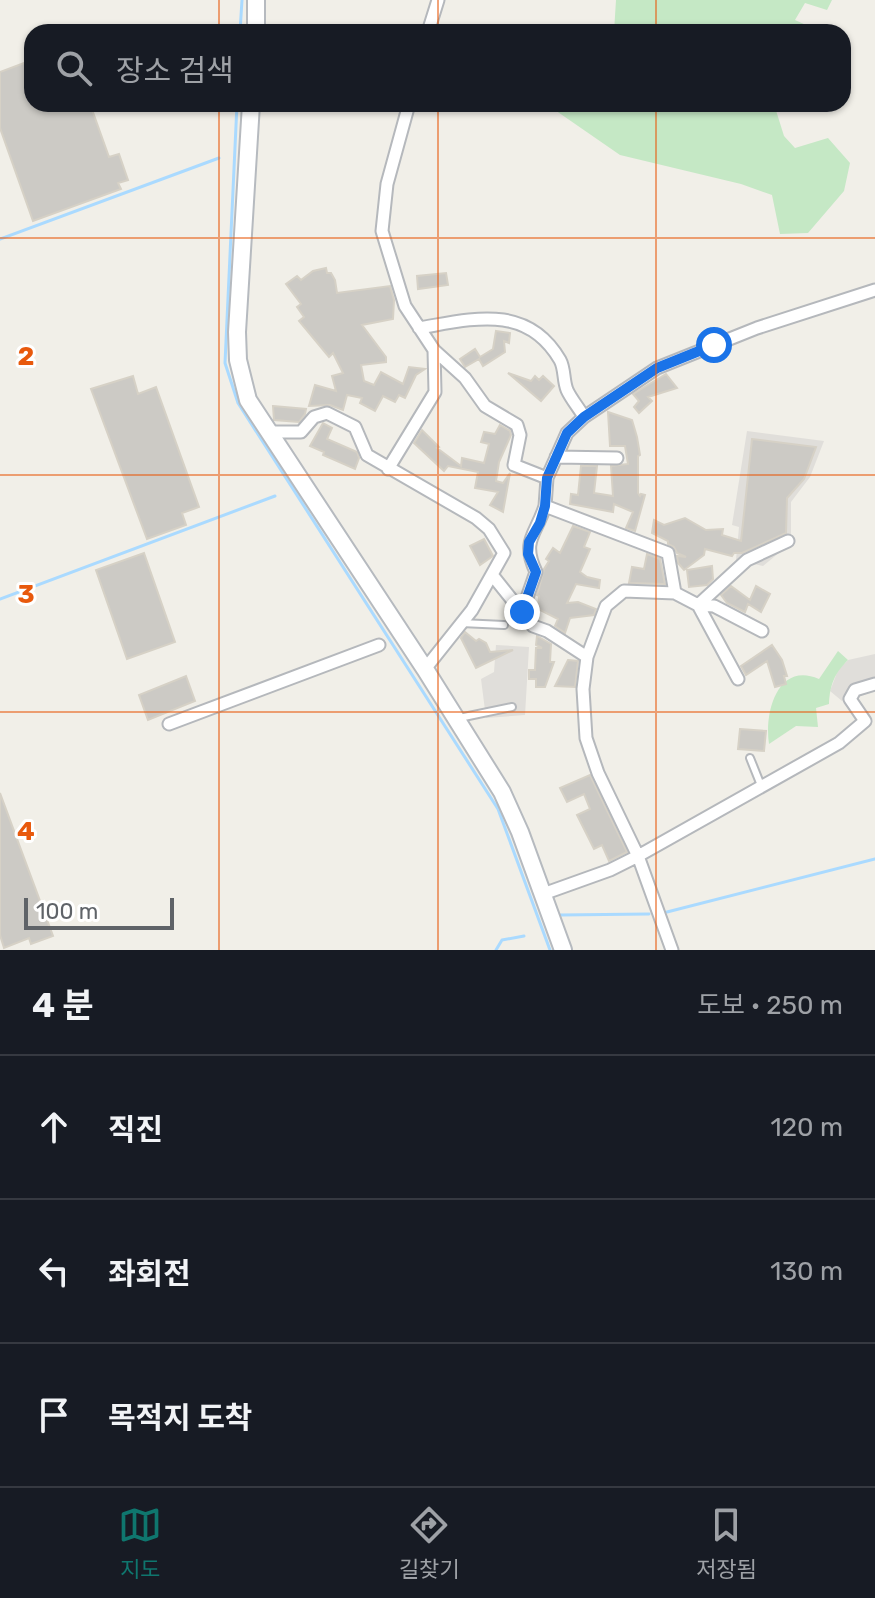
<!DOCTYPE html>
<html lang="ko">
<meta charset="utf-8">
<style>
:root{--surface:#171b24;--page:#242831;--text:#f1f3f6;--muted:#9ea1a6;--line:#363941;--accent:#0f766e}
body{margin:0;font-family:Rubik,"Noto Sans KR",sans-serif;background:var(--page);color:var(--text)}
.scale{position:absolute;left:24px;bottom:20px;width:150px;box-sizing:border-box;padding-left:8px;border:4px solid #5f6368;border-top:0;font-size:22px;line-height:28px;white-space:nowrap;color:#5f6368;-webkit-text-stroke:6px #fff;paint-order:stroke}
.stop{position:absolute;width:24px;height:24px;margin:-18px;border:6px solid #1a73e8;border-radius:50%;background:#fff}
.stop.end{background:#1a73e8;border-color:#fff;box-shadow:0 2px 8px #0008}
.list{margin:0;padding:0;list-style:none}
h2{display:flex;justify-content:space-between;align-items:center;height:104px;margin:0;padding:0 32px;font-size:34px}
h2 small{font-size:26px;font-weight:400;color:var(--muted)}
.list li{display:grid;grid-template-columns:52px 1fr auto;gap:24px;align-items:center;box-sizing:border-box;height:144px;padding:0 32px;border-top:2px solid var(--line)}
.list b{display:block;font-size:30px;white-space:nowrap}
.list em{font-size:26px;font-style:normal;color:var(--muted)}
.icon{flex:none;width:44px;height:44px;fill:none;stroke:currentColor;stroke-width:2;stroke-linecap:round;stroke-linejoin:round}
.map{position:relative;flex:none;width:875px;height:950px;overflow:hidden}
.search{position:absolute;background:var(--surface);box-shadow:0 2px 6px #0004;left:24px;right:24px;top:24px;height:88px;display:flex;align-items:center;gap:20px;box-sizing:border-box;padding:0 28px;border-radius:24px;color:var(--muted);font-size:30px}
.sheet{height:536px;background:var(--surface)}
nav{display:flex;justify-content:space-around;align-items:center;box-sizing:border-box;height:112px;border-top:2px solid var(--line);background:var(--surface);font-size:22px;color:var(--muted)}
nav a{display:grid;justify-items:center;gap:4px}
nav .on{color:var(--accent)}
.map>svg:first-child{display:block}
</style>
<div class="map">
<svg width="875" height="950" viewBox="0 0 875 950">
<rect width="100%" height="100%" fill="#f1efe8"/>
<path fill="#e0deda" d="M 747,431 L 824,441 L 810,477 L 791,502 L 791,543 L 763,566 L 736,560 L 739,527 L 732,525 Z
M 496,645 L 529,647 L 525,715 L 486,718 L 481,679 L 494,672 Z
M 875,654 L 875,681 L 855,686 L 842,701 L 830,691 L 838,670 L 848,660 Z"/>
<path fill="#c5e8c5" d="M 616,0 L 832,0 L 827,10 L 805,3 L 795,20 L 806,25 L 804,32 L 614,32 Z
M 555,104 L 774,104 L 784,136 L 795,148 L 828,138 L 850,163 L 844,191 L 808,233 L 780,234 L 772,195 L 741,184 L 620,155 L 552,108 Z
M 838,651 L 848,660 C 834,674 830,685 829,704 L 816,708 L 818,727 L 796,726 L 769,744 C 764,712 778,661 819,679 Z"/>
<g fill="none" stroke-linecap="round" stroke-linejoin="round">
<path stroke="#aadaff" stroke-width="3" d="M 240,32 L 242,0
M 237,104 L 225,363 L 238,403 L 498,809 L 550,950
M 0,239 L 219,158
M 0,599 L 275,496
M 667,912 L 875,859
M 560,915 L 649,914
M 496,950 L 502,940 L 524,936"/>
</g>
<path fill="#cccac5" stroke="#d6d1c6" stroke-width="2" d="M 32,60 L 32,104 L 90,104 L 109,157 L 119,154 L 128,180 L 118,183 L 121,189 L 33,221 L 0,128 L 0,72 Z
M 326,268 L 327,273 L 331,273 L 335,280 L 337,293 L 390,286 L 394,300 L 393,319 L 362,325 L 386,357 L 386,362 L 361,365 L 364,381 L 374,385 L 381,372 L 403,384 L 409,367 L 425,369 L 416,375 L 405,398 L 399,395 L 395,402 L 383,396 L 375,411 L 360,403 L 362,398 L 347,395 L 343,410 L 330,405 L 309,406 L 315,385 L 336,391 L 332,376 L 343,373 L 333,353 L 329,357 L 299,321 L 304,317 L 297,307 L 301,304 L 286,284 L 297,276 L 301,280 L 313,271 Z
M 446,273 L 448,285 L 418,289 L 417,276 Z
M 496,331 L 510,333 L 509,343 L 504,341 L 505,352 L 483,366 L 479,359 L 465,367 L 460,359 L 475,349 L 480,357 L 493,349 Z
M 508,373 L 531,381 L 535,376 L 539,380 L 543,376 L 554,386 L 541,401 Z
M 666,374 L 677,388 L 648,397 L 652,401 L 639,413 L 634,407 L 639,401 L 633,394 Z
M 133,376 L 138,394 L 156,387 L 199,507 L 182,513 L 186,525 L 147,539 L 91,389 Z
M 273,406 L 306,409 L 305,414 L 299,422 L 274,420 Z
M 608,412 L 632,420 L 637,437 L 640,455 L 638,456 L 638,493 L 640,496 L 641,494 L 645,495 L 635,531 L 626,528 L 633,512 L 614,504 L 613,512 L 570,504 L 571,494 L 578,495 L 581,466 L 597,466 L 594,493 L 613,496 L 611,466 L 628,464 L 625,446 L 610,446 Z
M 323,423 L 332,428 L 327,439 L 357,452 L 359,458 L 355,469 L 323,455 L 324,452 L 310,446 Z
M 500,425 L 510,431 L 511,435 L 499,462 L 496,481 L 503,483 L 510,473 L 503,512 L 490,505 L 498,492 L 475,488 L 478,472 L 448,466 L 444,471 L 414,443 L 422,430 L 439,447 L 437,448 L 461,466 L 462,458 L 484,463 L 489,444 L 481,442 L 484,432 L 495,434 Z
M 752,439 L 816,447 L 804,479 L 787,498 L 786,533 L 742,553 L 734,553 L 732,556 L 705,549 L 704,555 L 684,570 L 678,563 L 677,556 L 686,557 L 677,553 L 674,547 L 668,544 L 668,541 L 652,533 L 654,520 L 664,525 L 685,518 L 706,530 L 723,529 L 722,535 L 741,541 Z
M 573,526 L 590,532 L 584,547 L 590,549 L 580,572 L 587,577 L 600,580 L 599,588 L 576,584 L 567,603 L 578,602 L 596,609 L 594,615 L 570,618 L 565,633 L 555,626 L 558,619 L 538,609 L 539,596 L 537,595 L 544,569 L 549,561 L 546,559 L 553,548 L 560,553 Z
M 484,539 L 493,556 L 480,565 L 470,546 Z
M 144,553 L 175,642 L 127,659 L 96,570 Z
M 647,554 L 660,559 L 665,584 L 629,583 L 632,567 L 644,569 Z
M 712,566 L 713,579 L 707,585 L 689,587 L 687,570 Z
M 731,586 L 750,600 L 756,586 L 770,594 L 761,612 L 748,604 L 745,612 L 727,603 L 721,595 Z
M 465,632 L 476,641 L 479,639 L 486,643 L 490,652 L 513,650 L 476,668 L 461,638 Z
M 537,636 L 551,644 L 550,662 L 554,662 L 545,687 L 536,687 L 536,679 L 529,679 L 529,670 L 535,670 L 536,648 L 542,648 L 536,645 Z
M 772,645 L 782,660 L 787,676 L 784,676 L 786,684 L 775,687 L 767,661 L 746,675 L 741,666 Z
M 568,660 L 578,661 L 575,687 L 555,686 Z
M 186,676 L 195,701 L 148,720 L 139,695 Z
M 740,729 L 766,731 L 764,751 L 738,749 Z
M 590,775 L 627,852 L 609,861 L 602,845 L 594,849 L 577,815 L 590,809 L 584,794 L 567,802 L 560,788 Z
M 0,793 L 53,936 L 31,944 L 29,938 L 4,948 L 0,935 Z"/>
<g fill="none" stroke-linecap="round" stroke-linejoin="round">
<g stroke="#b5b8bc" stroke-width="10">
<path id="lane" d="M 461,623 L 504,625
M 459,718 L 512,707
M 750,758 L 762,788"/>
</g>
<g stroke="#b5b8bc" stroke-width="15">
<path id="street" d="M 428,32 L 438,0
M 419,328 C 472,319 527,303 560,360 C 565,369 563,380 567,390 C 571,399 579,408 584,417
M 434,350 L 465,378 L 485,406 L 517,425 L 520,435 L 514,465 L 547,478 L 545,506 L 668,553 L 675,593
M 270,432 L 301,432 L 314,417 L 327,413 L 355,427 L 367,455 L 476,518 L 489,529 L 504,553 L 472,610 L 425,669
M 556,457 L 617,458
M 388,469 L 435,392 L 434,350 L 405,306 L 382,231 L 387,184 L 409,104
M 547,478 L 567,433 L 584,417 L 657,368 L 757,328 L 875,290
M 493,576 L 533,626 L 547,631 L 587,657 L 583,689 L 586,738 L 598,773 L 638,856 L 672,950
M 522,612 L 536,572 C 521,540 536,535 545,506
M 587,657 L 606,606 L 624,591 L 675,593 L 698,605 L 714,606 L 762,631
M 738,679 L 698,605 L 747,560 L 788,541
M 169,724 L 379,645
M 543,894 L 610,870 L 638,856 L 839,743 L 865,721 L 850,699 L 855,690 L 875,684"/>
</g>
<g stroke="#b6babf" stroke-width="20">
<path id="secondary" d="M 256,32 L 256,0
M 251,104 L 237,332 L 238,360 L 248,400 L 425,669 L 502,792 L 520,832 L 563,950"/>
</g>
<use href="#lane" stroke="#fff" stroke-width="6"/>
<use href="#street" stroke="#fff" stroke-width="11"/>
<use href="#secondary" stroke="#fff" stroke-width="16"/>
</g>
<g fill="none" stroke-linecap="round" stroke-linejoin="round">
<path stroke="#1a73e8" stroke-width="10" d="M 522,612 L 536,572 L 528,554 L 529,542 L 540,523 L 545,506 L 547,478 L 567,433 L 584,417 L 657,368 L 714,345"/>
</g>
<path fill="none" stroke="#e8590c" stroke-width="2" stroke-opacity="0.55" d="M 219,0 L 219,32M 438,0 L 438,32M 656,0 L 656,32M 219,104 L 219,950M 438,104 L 438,950M 656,104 L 656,950M 0,238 L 875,238M 0,475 L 875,475M 0,712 L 875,712"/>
<g font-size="26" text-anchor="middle" font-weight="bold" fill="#e8590c" stroke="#fff" stroke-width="6" stroke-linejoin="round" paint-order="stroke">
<text x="26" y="365">2</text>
<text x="26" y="603">3</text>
<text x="26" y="840">4</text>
</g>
</svg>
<div class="scale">100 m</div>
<div class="stop" style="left:714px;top:345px"></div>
<div class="stop end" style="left:522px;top:612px"></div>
<div class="search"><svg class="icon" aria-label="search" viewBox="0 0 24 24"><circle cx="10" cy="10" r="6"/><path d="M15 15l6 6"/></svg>장소 검색</div>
</div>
<section class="sheet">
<h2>4 분<small>도보 · 250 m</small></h2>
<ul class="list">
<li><svg class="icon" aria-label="ahead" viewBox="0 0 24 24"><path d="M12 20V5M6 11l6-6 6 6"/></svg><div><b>직진</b></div><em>120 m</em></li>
<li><svg class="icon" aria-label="left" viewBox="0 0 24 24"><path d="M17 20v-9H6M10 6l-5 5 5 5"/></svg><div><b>좌회전</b></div><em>130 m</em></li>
<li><svg class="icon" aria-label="arrive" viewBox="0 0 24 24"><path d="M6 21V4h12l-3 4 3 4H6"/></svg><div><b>목적지 도착</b></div></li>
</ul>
</section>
<nav>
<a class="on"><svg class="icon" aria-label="map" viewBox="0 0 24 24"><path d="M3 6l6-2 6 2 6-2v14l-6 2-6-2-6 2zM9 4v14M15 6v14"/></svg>지도</a>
<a><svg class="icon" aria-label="directions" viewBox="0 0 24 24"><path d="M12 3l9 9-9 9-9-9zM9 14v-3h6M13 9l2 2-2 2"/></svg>길찾기</a>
<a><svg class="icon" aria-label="saved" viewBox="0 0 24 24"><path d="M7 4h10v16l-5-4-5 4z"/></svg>저장됨</a>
</nav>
